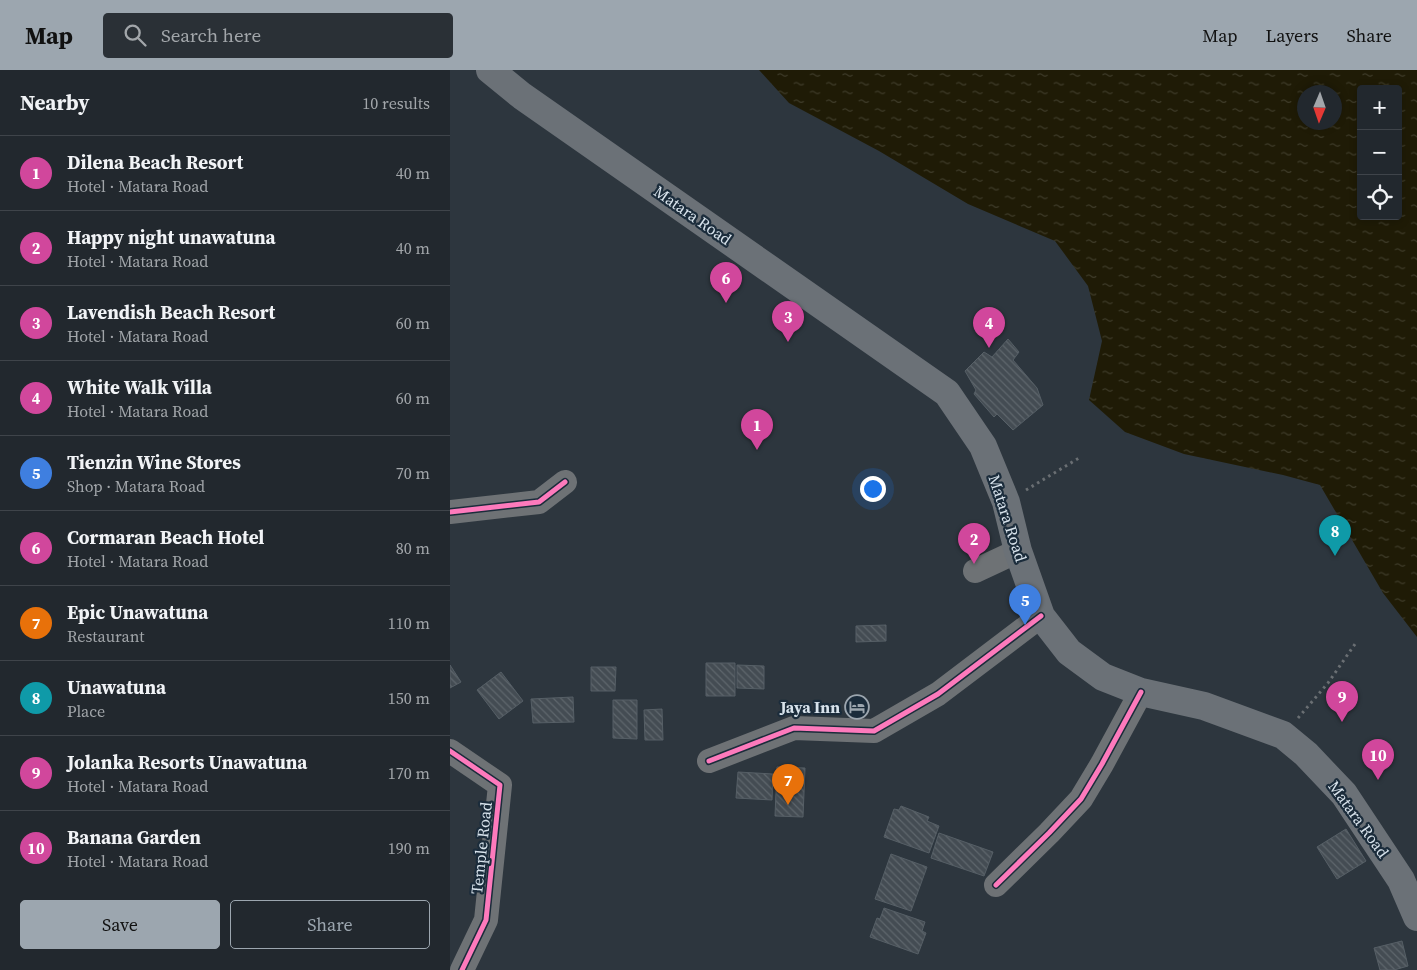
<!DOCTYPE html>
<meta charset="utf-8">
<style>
:root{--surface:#22282e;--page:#2a3036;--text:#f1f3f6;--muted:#a2a6aa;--line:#3f444a;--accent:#9ca6af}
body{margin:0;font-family:"Source Serif 4",serif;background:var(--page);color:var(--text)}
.controls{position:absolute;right:15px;top:15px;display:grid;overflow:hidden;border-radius:5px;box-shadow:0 2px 8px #0003}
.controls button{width:45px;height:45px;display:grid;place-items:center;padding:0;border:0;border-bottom:1px solid var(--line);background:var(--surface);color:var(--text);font:25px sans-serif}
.compass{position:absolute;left:847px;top:15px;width:45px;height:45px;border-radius:50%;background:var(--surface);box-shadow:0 2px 8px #0003;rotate:182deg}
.you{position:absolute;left:422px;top:418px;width:18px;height:18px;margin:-12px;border:4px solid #fff;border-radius:50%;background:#1a73e8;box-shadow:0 0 0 8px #1a73e833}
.badge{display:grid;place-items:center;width:32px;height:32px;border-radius:50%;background:var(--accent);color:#fff;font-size:16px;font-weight:700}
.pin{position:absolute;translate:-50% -41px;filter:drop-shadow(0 1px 2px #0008)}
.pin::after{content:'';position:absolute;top:26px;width:18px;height:15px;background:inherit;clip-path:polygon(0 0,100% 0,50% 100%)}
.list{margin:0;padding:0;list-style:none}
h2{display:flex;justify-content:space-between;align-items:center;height:65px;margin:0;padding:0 20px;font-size:21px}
h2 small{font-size:16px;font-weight:400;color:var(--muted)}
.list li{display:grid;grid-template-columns:32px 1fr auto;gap:15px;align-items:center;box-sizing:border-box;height:75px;padding:0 20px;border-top:1px solid var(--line)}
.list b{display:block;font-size:19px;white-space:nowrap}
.list p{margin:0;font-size:16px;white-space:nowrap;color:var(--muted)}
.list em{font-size:16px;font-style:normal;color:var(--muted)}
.actions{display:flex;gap:10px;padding:15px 20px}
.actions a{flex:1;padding:11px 0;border:1px solid var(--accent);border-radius:5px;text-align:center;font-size:18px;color:var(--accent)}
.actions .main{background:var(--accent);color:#111}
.icon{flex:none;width:28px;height:28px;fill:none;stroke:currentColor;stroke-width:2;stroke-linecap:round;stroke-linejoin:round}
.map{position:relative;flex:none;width:967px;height:900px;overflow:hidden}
header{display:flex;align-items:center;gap:30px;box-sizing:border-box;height:70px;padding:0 25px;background:var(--accent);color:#111}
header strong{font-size:24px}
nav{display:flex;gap:28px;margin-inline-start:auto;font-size:18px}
.search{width:350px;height:45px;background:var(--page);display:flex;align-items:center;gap:12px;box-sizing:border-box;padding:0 18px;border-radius:5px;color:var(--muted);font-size:19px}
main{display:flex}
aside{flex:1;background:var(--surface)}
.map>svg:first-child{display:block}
</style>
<header>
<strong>Map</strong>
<div class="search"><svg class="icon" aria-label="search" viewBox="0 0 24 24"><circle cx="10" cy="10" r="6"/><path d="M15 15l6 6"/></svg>Search here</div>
<nav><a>Map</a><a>Layers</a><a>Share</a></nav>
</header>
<main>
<aside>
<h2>Nearby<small>10 results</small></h2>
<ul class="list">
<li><span class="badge" style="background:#d1479c">1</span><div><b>Dilena Beach Resort</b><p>Hotel · Matara Road</p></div><em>40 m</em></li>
<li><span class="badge" style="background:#d1479c">2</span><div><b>Happy night unawatuna</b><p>Hotel · Matara Road</p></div><em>40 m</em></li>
<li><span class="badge" style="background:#d1479c">3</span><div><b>Lavendish Beach Resort</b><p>Hotel · Matara Road</p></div><em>60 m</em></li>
<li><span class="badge" style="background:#d1479c">4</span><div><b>White Walk Villa</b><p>Hotel · Matara Road</p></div><em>60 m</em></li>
<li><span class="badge" style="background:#3f7fe0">5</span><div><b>Tienzin Wine Stores</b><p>Shop · Matara Road</p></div><em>70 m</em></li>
<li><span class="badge" style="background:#d1479c">6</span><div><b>Cormaran Beach Hotel</b><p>Hotel · Matara Road</p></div><em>80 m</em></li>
<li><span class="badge" style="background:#e8710a">7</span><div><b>Epic Unawatuna</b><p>Restaurant</p></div><em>110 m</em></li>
<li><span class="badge" style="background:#0f9aa8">8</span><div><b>Unawatuna</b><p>Place</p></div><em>150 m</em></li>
<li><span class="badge" style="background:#d1479c">9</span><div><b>Jolanka Resorts Unawatuna</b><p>Hotel · Matara Road</p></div><em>170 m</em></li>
<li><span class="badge" style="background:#d1479c">10</span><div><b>Banana Garden</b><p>Hotel · Matara Road</p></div><em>190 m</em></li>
</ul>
<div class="actions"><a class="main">Save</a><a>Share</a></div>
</aside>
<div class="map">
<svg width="967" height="900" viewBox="0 0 967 900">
<defs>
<pattern id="water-ripples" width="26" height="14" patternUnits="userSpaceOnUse" patternTransform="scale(1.25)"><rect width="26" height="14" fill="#1f1b06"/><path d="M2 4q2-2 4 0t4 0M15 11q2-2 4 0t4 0" fill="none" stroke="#3f3c2a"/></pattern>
<pattern id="building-back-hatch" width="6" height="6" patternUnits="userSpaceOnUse" patternTransform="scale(1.25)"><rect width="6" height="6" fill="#444c53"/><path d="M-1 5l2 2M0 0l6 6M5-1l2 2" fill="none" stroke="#5e666c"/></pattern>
</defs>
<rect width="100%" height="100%" fill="#2d363e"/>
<path fill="url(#water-ripples)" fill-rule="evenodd" d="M 309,0 L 967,0 L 967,567 L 933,523 L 870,415 L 833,405 L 734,384 L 675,362 L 639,330 L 652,271 L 638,216 L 605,171 L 518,134 L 429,81 L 339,33 ZM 911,19 L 948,19 L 948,146 L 911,146 ZM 854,22 L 884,22 L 884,52 L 854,52 Z"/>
<path fill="url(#building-back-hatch)" stroke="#565f66" d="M 558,269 L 569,282 L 563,290 L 587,318 L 593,335 L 563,360 L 547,344 L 544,347 L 524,324 L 526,320 L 515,301 L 534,282 L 542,287 Z
M 436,555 L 436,571 L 406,572 L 406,556 Z
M 256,593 L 285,593 L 285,626 L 256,626 Z
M 0,595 L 11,612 L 0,618 Z
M 287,595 L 314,596 L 314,619 L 287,618 Z
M 141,597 L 166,597 L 165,621 L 141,621 Z
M 51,602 L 73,631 L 49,649 L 27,620 Z
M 123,627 L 124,652 L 83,653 L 81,629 Z
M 163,630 L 187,630 L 187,669 L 163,668 Z
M 212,639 L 213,670 L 195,670 L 194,640 Z
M 327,697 L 355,698 L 353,747 L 325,746 Z
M 288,702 L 323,704 L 322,730 L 286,728 Z
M 451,736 L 479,747 L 477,751 L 489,756 L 479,783 L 434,767 L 444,739 L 449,740 Z
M 896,759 L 916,791 L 887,809 L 867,777 Z
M 489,763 L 543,782 L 534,806 L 481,788 Z
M 441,784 L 477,797 L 461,841 L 425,829 Z
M 434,838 L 475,852 L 472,861 L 476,863 L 468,884 L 420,867 L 427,848 L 430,849 Z
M 952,871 L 958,896 L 944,900 L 930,900 L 924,878 Z"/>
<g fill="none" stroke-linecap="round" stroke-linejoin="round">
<path stroke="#6a6f73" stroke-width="3" stroke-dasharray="2.5 4" stroke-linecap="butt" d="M 576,420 L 629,388
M 848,648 L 878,613 L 905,574"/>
<path stroke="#6e7275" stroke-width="24" d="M 0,442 L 89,432 L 115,412
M 525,501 L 568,481
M 0,681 L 50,715 L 36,850 L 12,900
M 259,691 L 344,658 L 424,661 L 488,624 L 591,546
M 546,815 L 599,763 L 631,729 L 652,694 L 691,622"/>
<path stroke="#6b7177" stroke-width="28" d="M 40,0 L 72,26 L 497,323 L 533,376 L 556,432 L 568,481 L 591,546 L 619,582 L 653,607 L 691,622 L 754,636 L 833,665 L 856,684 L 894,724 L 951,810 L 967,847"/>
<g stroke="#1b2c3b" stroke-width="8">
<path id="cycleway" d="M 0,442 L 89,432 L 115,412
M 0,681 L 50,715 L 36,850 L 12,900
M 259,691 L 344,658 L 424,661 L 488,624 L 591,546
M 546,815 L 599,763 L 631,729 L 652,694 L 691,622"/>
</g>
<use href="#cycleway" stroke="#fd7abc" stroke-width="5"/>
</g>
<defs>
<g id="hotel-ring" transform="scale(1.25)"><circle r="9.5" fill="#1b2c3b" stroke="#9ca6af" stroke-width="1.5"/><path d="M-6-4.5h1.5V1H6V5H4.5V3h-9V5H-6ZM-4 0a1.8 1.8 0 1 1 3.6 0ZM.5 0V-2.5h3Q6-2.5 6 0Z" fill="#9ca6af"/></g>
</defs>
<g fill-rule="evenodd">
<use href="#hotel-ring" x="407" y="637"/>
</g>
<g text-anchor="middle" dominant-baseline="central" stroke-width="4.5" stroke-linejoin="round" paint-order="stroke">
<g font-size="16" fill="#d8e3ec" stroke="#1b2c3b">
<text transform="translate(243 145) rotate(35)">Matara Road</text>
<text transform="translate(558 448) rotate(72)">Matara Road</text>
<text transform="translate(909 749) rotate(54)">Matara Road</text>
<text transform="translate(31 778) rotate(-84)">Temple Road</text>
</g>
<g font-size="16" font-weight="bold" fill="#d8e3ec" stroke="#1b2c3b" text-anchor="end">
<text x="390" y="637">Jaya Inn</text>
</g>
</g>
</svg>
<div class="controls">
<button>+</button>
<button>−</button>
<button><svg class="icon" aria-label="locate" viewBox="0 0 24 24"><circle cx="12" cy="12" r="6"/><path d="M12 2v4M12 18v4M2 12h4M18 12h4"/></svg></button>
</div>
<svg class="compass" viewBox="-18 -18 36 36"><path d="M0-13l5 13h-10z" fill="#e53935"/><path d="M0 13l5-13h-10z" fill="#a2a6aa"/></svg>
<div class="you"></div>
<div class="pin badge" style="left:307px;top:380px;background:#d1479c">1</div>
<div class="pin badge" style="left:524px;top:494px;background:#d1479c">2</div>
<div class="pin badge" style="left:338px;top:272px;background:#d1479c">3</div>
<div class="pin badge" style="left:539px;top:278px;background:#d1479c">4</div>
<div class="pin badge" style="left:575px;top:555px;background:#3f7fe0">5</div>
<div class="pin badge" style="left:276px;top:233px;background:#d1479c">6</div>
<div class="pin badge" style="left:338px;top:735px;background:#e8710a">7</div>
<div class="pin badge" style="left:885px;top:486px;background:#0f9aa8">8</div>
<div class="pin badge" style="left:892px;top:652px;background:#d1479c">9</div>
<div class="pin badge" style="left:928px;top:710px;background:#d1479c">10</div>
</div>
</main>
